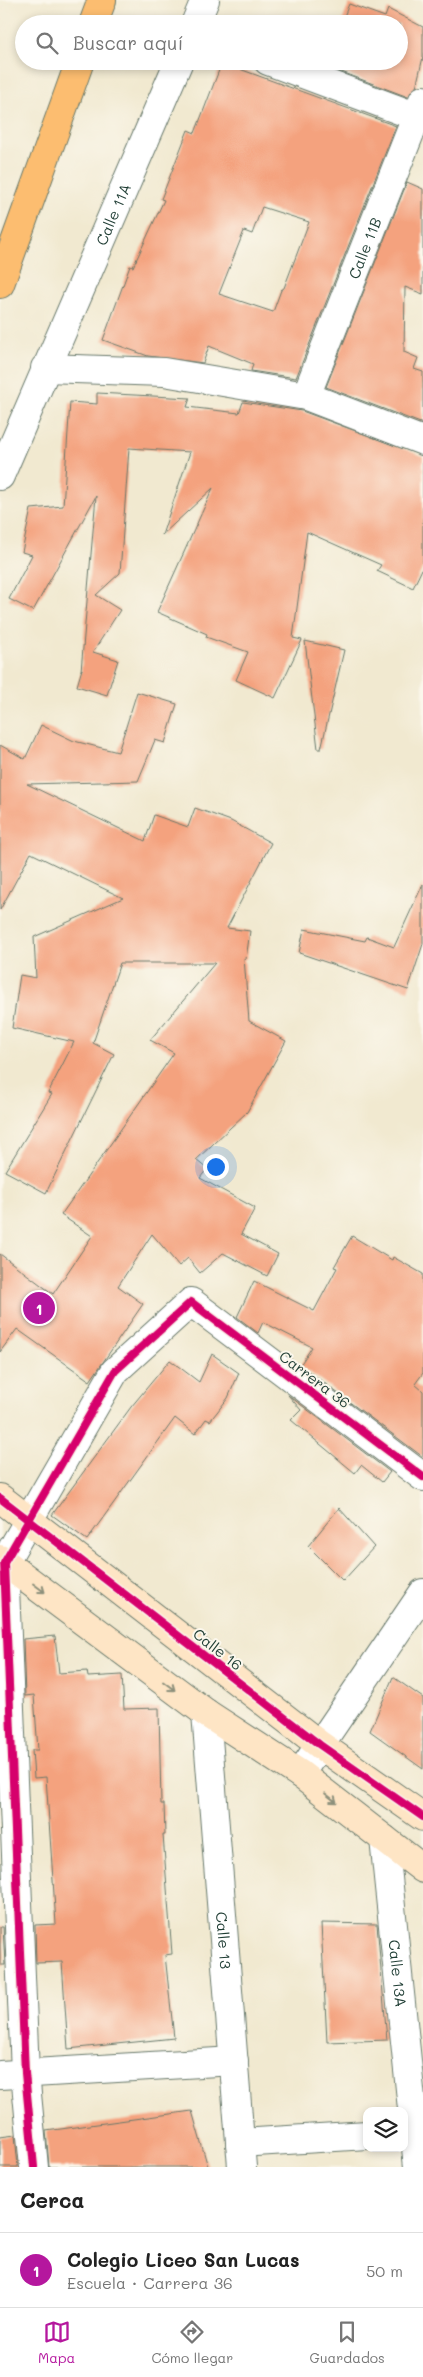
<!DOCTYPE html>
<html lang="es">
<meta charset="utf-8">
<style>
:root{--surface:#fff;--page:#f2f2f2;--text:#222;--muted:#767676;--line:#e0e0e0;--accent:#b5179e}
body{margin:0;font-family:Mali,sans-serif;background:var(--page);color:var(--text)}
.controls{position:absolute;right:15px;bottom:15px;display:grid;overflow:hidden;border-radius:10px;box-shadow:0 2px 8px #0003}
.controls button{width:45px;height:45px;display:grid;place-items:center;padding:0;border:0;border-bottom:1px solid var(--line);background:var(--surface);color:var(--text);font:25px sans-serif}
.you{position:absolute;left:215px;top:1166px;width:18px;height:18px;margin:-12px;border:4px solid #fff;border-radius:50%;background:#1a73e8;box-shadow:0 0 0 8px #1a73e833}
.badge{display:grid;place-items:center;width:32px;height:32px;border-radius:50%;background:var(--accent);color:#fff;font-size:16px;font-weight:700}
.pin{position:absolute;translate:-50% -50%;border:2px solid #fff;box-shadow:0 1px 5px #0006}
.list{margin:0;padding:0;list-style:none}
h2{display:flex;justify-content:space-between;align-items:center;height:65px;margin:0;padding:0 20px;font-size:21px}
h2 small{font-size:16px;font-weight:400;color:var(--muted)}
.list li{display:grid;grid-template-columns:32px 1fr auto;gap:15px;align-items:center;box-sizing:border-box;height:75px;padding:0 20px;border-top:1px solid var(--line)}
.list b{display:block;font-size:19px;white-space:nowrap}
.list p{margin:0;font-size:16px;white-space:nowrap;color:var(--muted)}
.list em{font-size:16px;font-style:normal;color:var(--muted)}
.icon{flex:none;width:28px;height:28px;fill:none;stroke:currentColor;stroke-width:2;stroke-linecap:round;stroke-linejoin:round}
.map{position:relative;flex:none;width:423px;height:2167px;overflow:hidden}
.search{position:absolute;background:var(--surface);box-shadow:0 2px 8px #0003;left:15px;right:15px;top:15px;height:55px;display:flex;align-items:center;gap:12px;box-sizing:border-box;padding:0 18px;border-radius:28px;color:var(--muted);font-size:19px}
.sheet{height:140px;background:var(--surface)}
nav{display:flex;justify-content:space-around;align-items:center;box-sizing:border-box;height:70px;border-top:1px solid var(--line);background:var(--surface);font-size:14px;color:var(--muted)}
nav a{display:grid;justify-items:center;gap:2px}
nav .on{color:var(--accent)}
.map>svg:first-child{display:block}
</style>
<div class="map">
<svg width="423" height="2167" viewBox="0 0 423 2167">
<rect width="100%" height="100%" fill="#fbf7ec"/>
<filter id="ink" filterUnits="userSpaceOnUse"><feTurbulence type="fractalNoise" baseFrequency=".02" numOctaves="2"/><feDisplacementMap in="SourceGraphic" scale="10" xChannelSelector="R" yChannelSelector="G"/><feConvolveMatrix kernelMatrix="1 2 1 2 8 2 1 2 1" color-interpolation-filters="sRGB"/></filter>
<filter id="wash" filterUnits="userSpaceOnUse"><feTurbulence type="fractalNoise" baseFrequency=".0096" numOctaves="4" result="noise"/><feDisplacementMap in="SourceGraphic" scale="20" xChannelSelector="R" yChannelSelector="G"/><feGaussianBlur stdDeviation="1.12" result="paint"/><feColorMatrix in="noise" values="0 0 0 0 0 0 0 0 0 0 0 0 0 0 0 0 0 1.4 0 .05"/><feComposite in="paint" operator="in"/></filter>
<g filter="url(#wash)">
<rect width="100%" height="100%" fill="#f1e9d0"/>
<g id="blocks">
<path fill="#f4a27e" fill-rule="evenodd" d="M 349,4 L 385,17 L 388,9 L 423,27 L 423,57 L 416,87 L 408,97 L 323,65 L 325,61 L 399,61 L 399,24 L 341,24 Z
M 226,64 L 396,126 L 296,378 L 251,371 L 253,364 L 209,346 L 203,363 L 148,356 L 103,340 L 130,266 L 133,267 L 164,200 L 161,199 L 188,130 L 195,133 L 221,65 L 225,66 ZM 262,207 L 309,222 L 284,288 L 281,290 L 273,312 L 219,294 L 244,231 L 252,234 Z
M 407,182 L 423,189 L 423,294 L 405,287 L 404,352 L 418,358 L 414,369 L 423,372 L 423,424 L 326,387 Z
M 97,393 L 190,398 L 187,407 L 239,413 L 243,402 L 302,411 L 423,456 L 423,567 L 413,588 L 377,571 L 381,565 L 307,532 L 293,638 L 302,640 L 275,698 L 236,680 L 248,652 L 206,637 L 207,634 L 157,612 L 213,488 L 162,535 L 190,452 L 129,448 L 120,573 L 96,595 L 120,610 L 93,652 L 118,660 L 107,695 L 77,686 L 82,669 L 81,671 L 96,496 L 33,611 L 9,599 L 32,555 L 22,552 L 31,509 L 63,506 L 70,402 L 97,404 Z
M 305,641 L 344,650 L 321,749 L 318,749 Z
M 137,692 L 177,704 L 165,743 L 155,740 L 138,781 L 27,784 L 145,841 L 154,815 L 188,827 L 195,808 L 231,821 L 271,843 L 227,928 L 250,931 L 246,959 L 244,958 L 249,1021 L 286,1041 L 247,1112 L 196,1160 L 207,1169 L 200,1178 L 255,1208 L 241,1234 L 278,1254 L 267,1276 L 223,1253 L 200,1273 L 188,1258 L 179,1266 L 152,1234 L 118,1286 L 143,1304 L 90,1381 L 17,1329 L 0,1352 L 0,1254 L 53,1294 L 92,1236 L 61,1215 L 174,1053 L 150,1040 L 215,963 L 120,963 L 93,1043 L 114,1054 L 46,1193 L 5,1171 L 52,1094 L 48,1093 L 74,1042 L 12,1028 L 20,975 L 36,978 L 34,937 L 123,898 L 31,853 L 0,910 L 0,745 L 25,759 L 41,725 L 74,741 L 118,752 Z
M 423,884 L 423,944 L 408,990 L 299,953 L 304,929 L 365,941 L 367,937 L 394,947 Z
M 352,1236 L 392,1260 L 393,1257 L 423,1274 L 423,1373 L 415,1384 L 423,1391 L 423,1457 L 300,1365 L 312,1347 L 263,1322 L 258,1333 L 237,1317 L 254,1281 L 314,1311 L 337,1268 L 334,1267 Z
M 212,1354 L 239,1373 L 228,1398 L 210,1421 L 206,1419 L 195,1434 L 175,1418 L 87,1540 L 52,1515 L 131,1407 L 170,1360 L 199,1382 Z
M 288,1395 L 390,1472 L 382,1482 L 361,1465 L 355,1473 L 291,1420 L 301,1410 Z
M 339,1508 L 374,1547 L 343,1581 L 308,1546 Z
M 55,1636 L 59,1673 L 87,1671 L 88,1677 L 122,1675 L 124,1709 L 159,1708 L 161,1804 L 164,1804 L 165,1835 L 163,1835 L 172,1954 L 165,1955 L 174,2038 L 68,2049 L 62,1962 L 36,1963 L 35,1925 L 56,1924 L 46,1777 L 34,1778 L 32,1750 L 38,1750 L 34,1695 L 25,1696 L 23,1639 Z
M 393,1677 L 423,1698 L 423,1769 L 370,1731 Z
M 321,1923 L 377,1924 L 387,2040 L 327,2042 Z
M 0,1927 L 3,1927 L 5,1965 L 0,1965 Z
M 192,2111 L 208,2167 L 49,2167 L 46,2131 Z
M 15,2135 L 18,2167 L 0,2167 L 0,2137 Z"/>
</g>
</g>
<g filter="url(#ink)">
<use href="#blocks" fill-opacity="0" stroke="#68796b" stroke-width="1"/>
<g fill="none" stroke-linecap="round" stroke-linejoin="round">
<g stroke="#68796b" stroke-width="30">
<g id="street">
<path d="M 195,24 L 205,0"/>
<path d="M 268,61 L 423,119"/>
<path d="M 45,368 L 164,372 L 306,396 L 423,441"/>
<path id="s1" d="M 306,396 L 423,100"/>
<path id="s2" d="M 0,476 L 179,61"/>
<path id="s3" d="M 206,1713 L 242,2167"/>
<path d="M 300,1774 L 423,1593"/>
<path id="s4" d="M 384,1839 L 418,2167"/>
<path d="M 0,2075 L 234,2061"/>
<path d="M 240,2143 L 367,2135"/>
<path d="M 34,2167 L 25,2073 L 4,1563 L 115,1371 L 191,1302 L 423,1477"/>
</g>
</g>
<g stroke="#68796b" stroke-width="30">
<path id="secondary" d="M 0,1498 L 320,1745 L 423,1817
M 0,1559 L 206,1713 L 300,1774 L 423,1869"/>
</g>
<g stroke="#68796b" stroke-width="30">
<path id="primary" d="M 93,24 L 102,0
M 0,284 L 80,61"/>
</g>
<use href="#street" stroke="#fff" stroke-width="28"/>
<use href="#secondary" stroke="#fee5c5" stroke-width="28"/>
<use href="#primary" stroke="#fcbd6f" stroke-width="28"/>
<g stroke="#fbf7ec" stroke-width="11">
<path id="cycleway" d="M 0,1498 L 320,1745 L 423,1817
M 34,2167 L 25,2073 L 4,1563 L 115,1371 L 191,1302 L 423,1477"/>
</g>
<use href="#cycleway" stroke="#d6006c" stroke-width="8"/>
</g>
<defs><path id="oneway-shaft" d="M-6 0H5M1.5-3L5.5 0L1.5 3" fill="none" stroke-width="1.6" stroke-linecap="round" stroke-linejoin="round" transform="scale(1.25)"/></defs>
<g stroke="#8e917c">
<use href="#oneway-shaft" transform="translate(39 1588) rotate(37)"/>
<use href="#oneway-shaft" transform="translate(169 1686) rotate(37)"/>
<use href="#oneway-shaft" transform="translate(331 1798) rotate(38)"/>
</g>
</g>
<g text-anchor="middle" dominant-baseline="central" stroke-width="4" stroke-linejoin="round" paint-order="stroke">
<g font-size="15" fill="#1f3d34" stroke="#fbf7ec">
<text stroke="none"><textPath href="#s2" startOffset="285">Calle 11A</textPath></text>
<text stroke="none"><textPath href="#s1" startOffset="159">Calle 11B</textPath></text>
<text transform="translate(315 1379) rotate(37)">Carrera 36</text>
<text transform="translate(218 1649) rotate(38)">Calle 16</text>
<text stroke="none"><textPath href="#s3" startOffset="228">Calle 13</textPath></text>
<text stroke="none"><textPath href="#s4" startOffset="135">Calle 13A</textPath></text>
</g>
</g>
</svg>
<div class="controls">
<button><svg class="icon" aria-label="layers" viewBox="0 0 24 24"><path d="M12 4l9 5-9 5-9-5zM3 14l9 5 9-5"/></svg></button>
</div>
<div class="you"></div>
<div class="pin badge" style="left:39px;top:1308px">1</div>
<div class="search"><svg class="icon" aria-label="search" viewBox="0 0 24 24"><circle cx="10" cy="10" r="6"/><path d="M15 15l6 6"/></svg>Buscar aquí</div>
</div>
<section class="sheet">
<h2>Cerca<small></small></h2>
<ul class="list">
<li><span class="badge">1</span><div><b>Colegio Liceo San Lucas</b><p>Escuela · Carrera 36</p></div><em>50 m</em></li>
</ul>
</section>
<nav>
<a class="on"><svg class="icon" aria-label="map" viewBox="0 0 24 24"><path d="M3 6l6-2 6 2 6-2v14l-6 2-6-2-6 2zM9 4v14M15 6v14"/></svg>Mapa</a>
<a><svg class="icon" aria-label="directions" viewBox="0 0 24 24"><path d="M12 3l9 9-9 9-9-9zM9 14v-3h6M13 9l2 2-2 2"/></svg>Cómo llegar</a>
<a><svg class="icon" aria-label="saved" viewBox="0 0 24 24"><path d="M7 4h10v16l-5-4-5 4z"/></svg>Guardados</a>
</nav>
